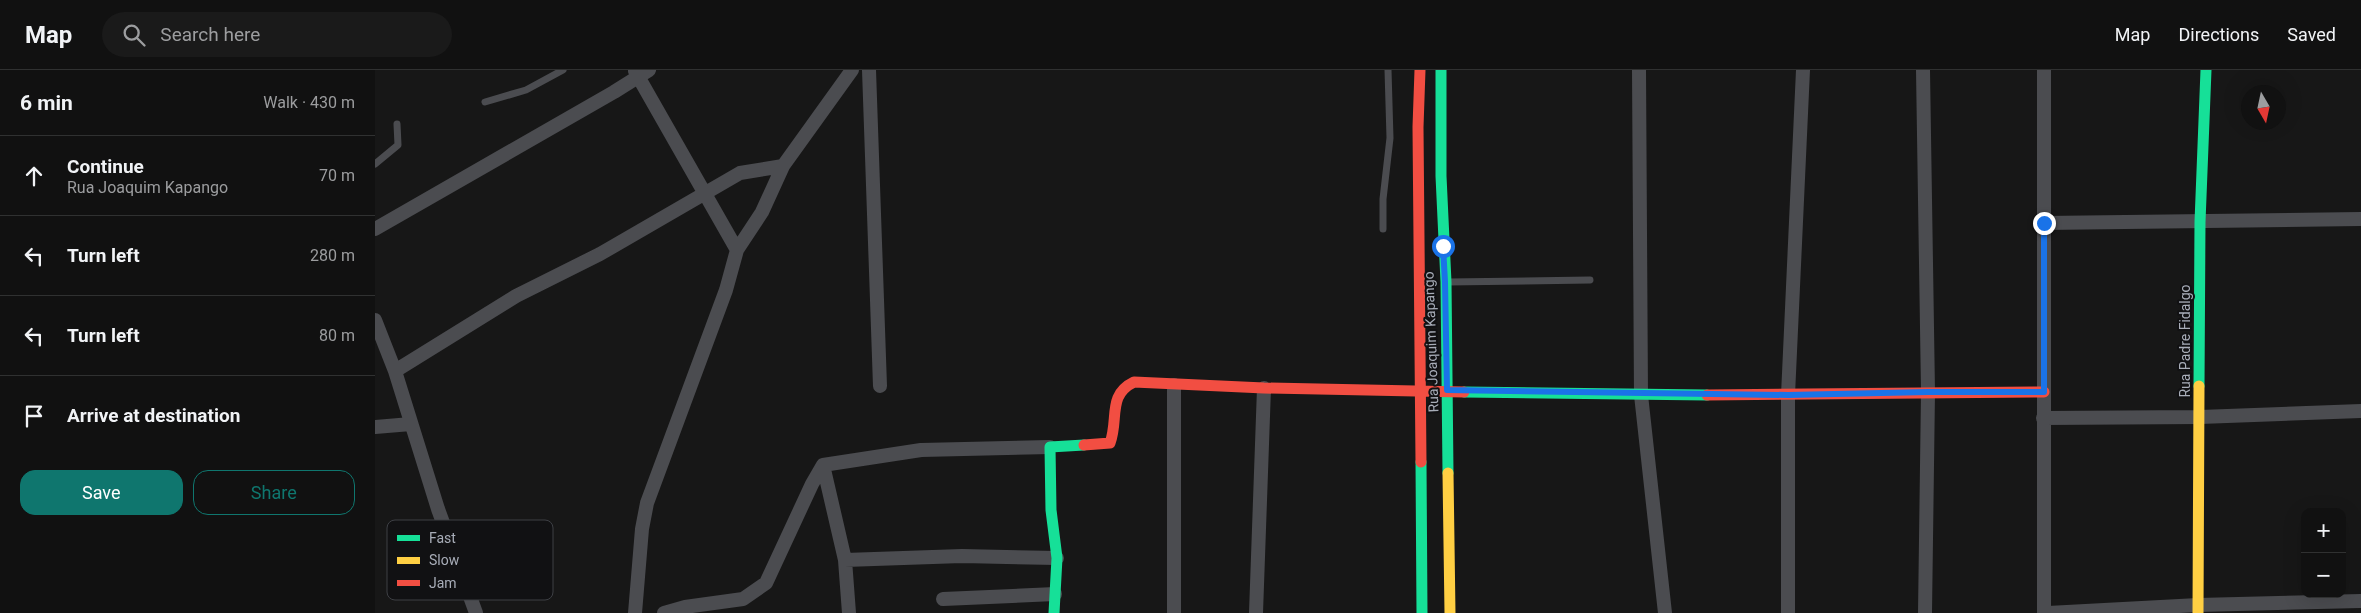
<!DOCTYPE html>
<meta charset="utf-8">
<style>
:root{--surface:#111;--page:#1a1a1a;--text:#f1f3f6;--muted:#9c9d9f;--line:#303131;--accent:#0f766e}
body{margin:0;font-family:Roboto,sans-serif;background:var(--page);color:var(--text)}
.controls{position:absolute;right:15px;bottom:15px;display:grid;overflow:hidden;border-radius:10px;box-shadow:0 5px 20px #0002}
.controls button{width:45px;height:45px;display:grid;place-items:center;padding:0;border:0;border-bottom:1px solid var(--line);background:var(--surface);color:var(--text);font:25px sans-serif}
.compass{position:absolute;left:1866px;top:15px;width:45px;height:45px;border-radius:50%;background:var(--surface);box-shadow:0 5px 20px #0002;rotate:171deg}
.stop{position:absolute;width:15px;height:15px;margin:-11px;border:4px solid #1a73e8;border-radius:50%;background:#fff}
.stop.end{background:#1a73e8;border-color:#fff;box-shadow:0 1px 5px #0008}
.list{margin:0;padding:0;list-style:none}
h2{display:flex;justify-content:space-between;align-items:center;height:65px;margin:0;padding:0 20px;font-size:21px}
h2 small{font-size:16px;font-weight:400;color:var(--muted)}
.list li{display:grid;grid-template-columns:32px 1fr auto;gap:15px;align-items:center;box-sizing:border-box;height:80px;padding:0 20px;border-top:1px solid var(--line)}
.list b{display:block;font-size:19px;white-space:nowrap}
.list p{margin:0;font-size:16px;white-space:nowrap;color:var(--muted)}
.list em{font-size:16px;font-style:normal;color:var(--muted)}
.actions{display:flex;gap:10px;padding:15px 20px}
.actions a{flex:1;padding:11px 0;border:1px solid var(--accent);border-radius:15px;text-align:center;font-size:18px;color:var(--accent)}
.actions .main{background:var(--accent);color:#fff}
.icon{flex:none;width:28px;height:28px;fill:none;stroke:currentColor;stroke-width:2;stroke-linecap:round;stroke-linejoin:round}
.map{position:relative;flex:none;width:1986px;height:543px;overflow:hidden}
header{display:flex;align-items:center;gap:30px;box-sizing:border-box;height:70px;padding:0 25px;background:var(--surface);border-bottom:1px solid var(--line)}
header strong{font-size:24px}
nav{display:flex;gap:28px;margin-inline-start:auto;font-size:18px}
.search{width:350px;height:45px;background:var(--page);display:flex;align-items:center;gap:12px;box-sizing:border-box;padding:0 18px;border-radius:28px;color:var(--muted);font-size:19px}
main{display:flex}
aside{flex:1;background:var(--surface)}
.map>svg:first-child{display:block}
</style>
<header>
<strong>Map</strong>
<div class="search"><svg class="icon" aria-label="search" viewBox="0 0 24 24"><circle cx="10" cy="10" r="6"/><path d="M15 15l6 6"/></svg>Search here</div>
<nav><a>Map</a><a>Directions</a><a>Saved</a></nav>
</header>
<main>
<aside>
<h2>6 min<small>Walk · 430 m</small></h2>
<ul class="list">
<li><svg class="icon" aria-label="ahead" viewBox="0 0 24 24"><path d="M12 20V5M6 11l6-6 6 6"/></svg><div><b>Continue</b><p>Rua Joaquim Kapango</p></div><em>70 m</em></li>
<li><svg class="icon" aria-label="left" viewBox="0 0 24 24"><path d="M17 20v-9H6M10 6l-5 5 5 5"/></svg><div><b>Turn left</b></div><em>280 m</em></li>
<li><svg class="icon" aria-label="left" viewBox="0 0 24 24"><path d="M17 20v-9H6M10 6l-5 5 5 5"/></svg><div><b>Turn left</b></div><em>80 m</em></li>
<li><svg class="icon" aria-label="arrive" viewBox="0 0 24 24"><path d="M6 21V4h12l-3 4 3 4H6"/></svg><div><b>Arrive at destination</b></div></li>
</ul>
<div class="actions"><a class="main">Save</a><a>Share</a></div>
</aside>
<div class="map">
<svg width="1986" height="543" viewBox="0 0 1986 543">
<rect width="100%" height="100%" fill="#171717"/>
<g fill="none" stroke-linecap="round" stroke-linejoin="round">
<path stroke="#4b4c50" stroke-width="7" d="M 110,32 L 151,20 L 188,0
M 0,94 L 23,75 L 22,54
M 1008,159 L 1008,129 L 1015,68 L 1013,0
M 1073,212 L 1215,210"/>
<path stroke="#4b4c50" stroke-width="14" d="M 494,0 L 505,316
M 1264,0 L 1266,325 L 1290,543
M 1548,0 L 1553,322 L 1550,543
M 1669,0 L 1669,543
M 260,1 L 362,180
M 1669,153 L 1986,149
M 0,159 L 239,22 L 274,0
M 0,250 L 20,301 L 63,439 L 101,543
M 20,301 L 141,226 L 225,184 L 365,103 L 408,96
M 1668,348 L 1825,347 L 1986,341
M 0,357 L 36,354
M 448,395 L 470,490 L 474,543
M 470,490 L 587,486 L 682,488
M 568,529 L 680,524
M 260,543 L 267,459 L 272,433 L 351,220 L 362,180 L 387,142 L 408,96 L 477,0
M 289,543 L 310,537 L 368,529 L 391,513 L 437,414 L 448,395 L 546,380 L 675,377
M 799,543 L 799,315
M 881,543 L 889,318
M 1413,543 L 1413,325 L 1428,0
M 1673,543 L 1823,535 L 1986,531"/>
<path stroke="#16e098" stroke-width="11" d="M 1066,0 L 1066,106 L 1071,212 L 1073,403
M 1824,316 L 1825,152 L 1831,0
M 1089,322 L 1332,325
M 1046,392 L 1047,543
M 679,543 L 682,488 L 676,440 L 675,377 L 709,375"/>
<path stroke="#ffcf43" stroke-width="11" d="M 1073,403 L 1075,543
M 1823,543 L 1824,316"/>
<path stroke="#f24e42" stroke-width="11" d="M 1045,0 L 1043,57 L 1046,392
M 1332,325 L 1669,322
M 709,375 L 735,373 C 744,349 732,325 759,312 L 889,318 L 1089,322"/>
</g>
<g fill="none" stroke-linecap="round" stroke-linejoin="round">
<path stroke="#1a73e8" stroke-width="6" d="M 1068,176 L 1070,212 L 1072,320 L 1413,325 L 1553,322 L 1669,322 L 1669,153"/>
</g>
<g text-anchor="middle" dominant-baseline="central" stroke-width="4" stroke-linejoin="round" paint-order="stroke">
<g font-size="14" fill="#a8adb8" stroke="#111113">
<text transform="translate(1810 271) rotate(-90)">Rua Padre Fidalgo</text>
<text transform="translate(1056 272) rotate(-92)">Rua Joaquim Kapango</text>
</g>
</g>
<rect x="12" y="450" width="166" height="80" rx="8" fill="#111113" stroke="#3e4045" stroke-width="1"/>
<rect x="22" y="465" width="23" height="6" fill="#16e098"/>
<rect x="22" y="487" width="23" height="7" fill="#ffcf43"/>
<rect x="22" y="510" width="23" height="6" fill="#f24e42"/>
<g font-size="14" fill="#a8adb8">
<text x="54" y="473">Fast</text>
<text x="54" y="495">Slow</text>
<text x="54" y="518">Jam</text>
</g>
</svg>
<div class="controls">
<button>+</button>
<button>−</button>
</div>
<svg class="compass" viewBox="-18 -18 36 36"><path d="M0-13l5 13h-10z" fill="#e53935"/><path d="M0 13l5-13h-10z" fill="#9c9d9f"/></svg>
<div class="stop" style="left:1068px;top:176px"></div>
<div class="stop end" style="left:1669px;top:153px"></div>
</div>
</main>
